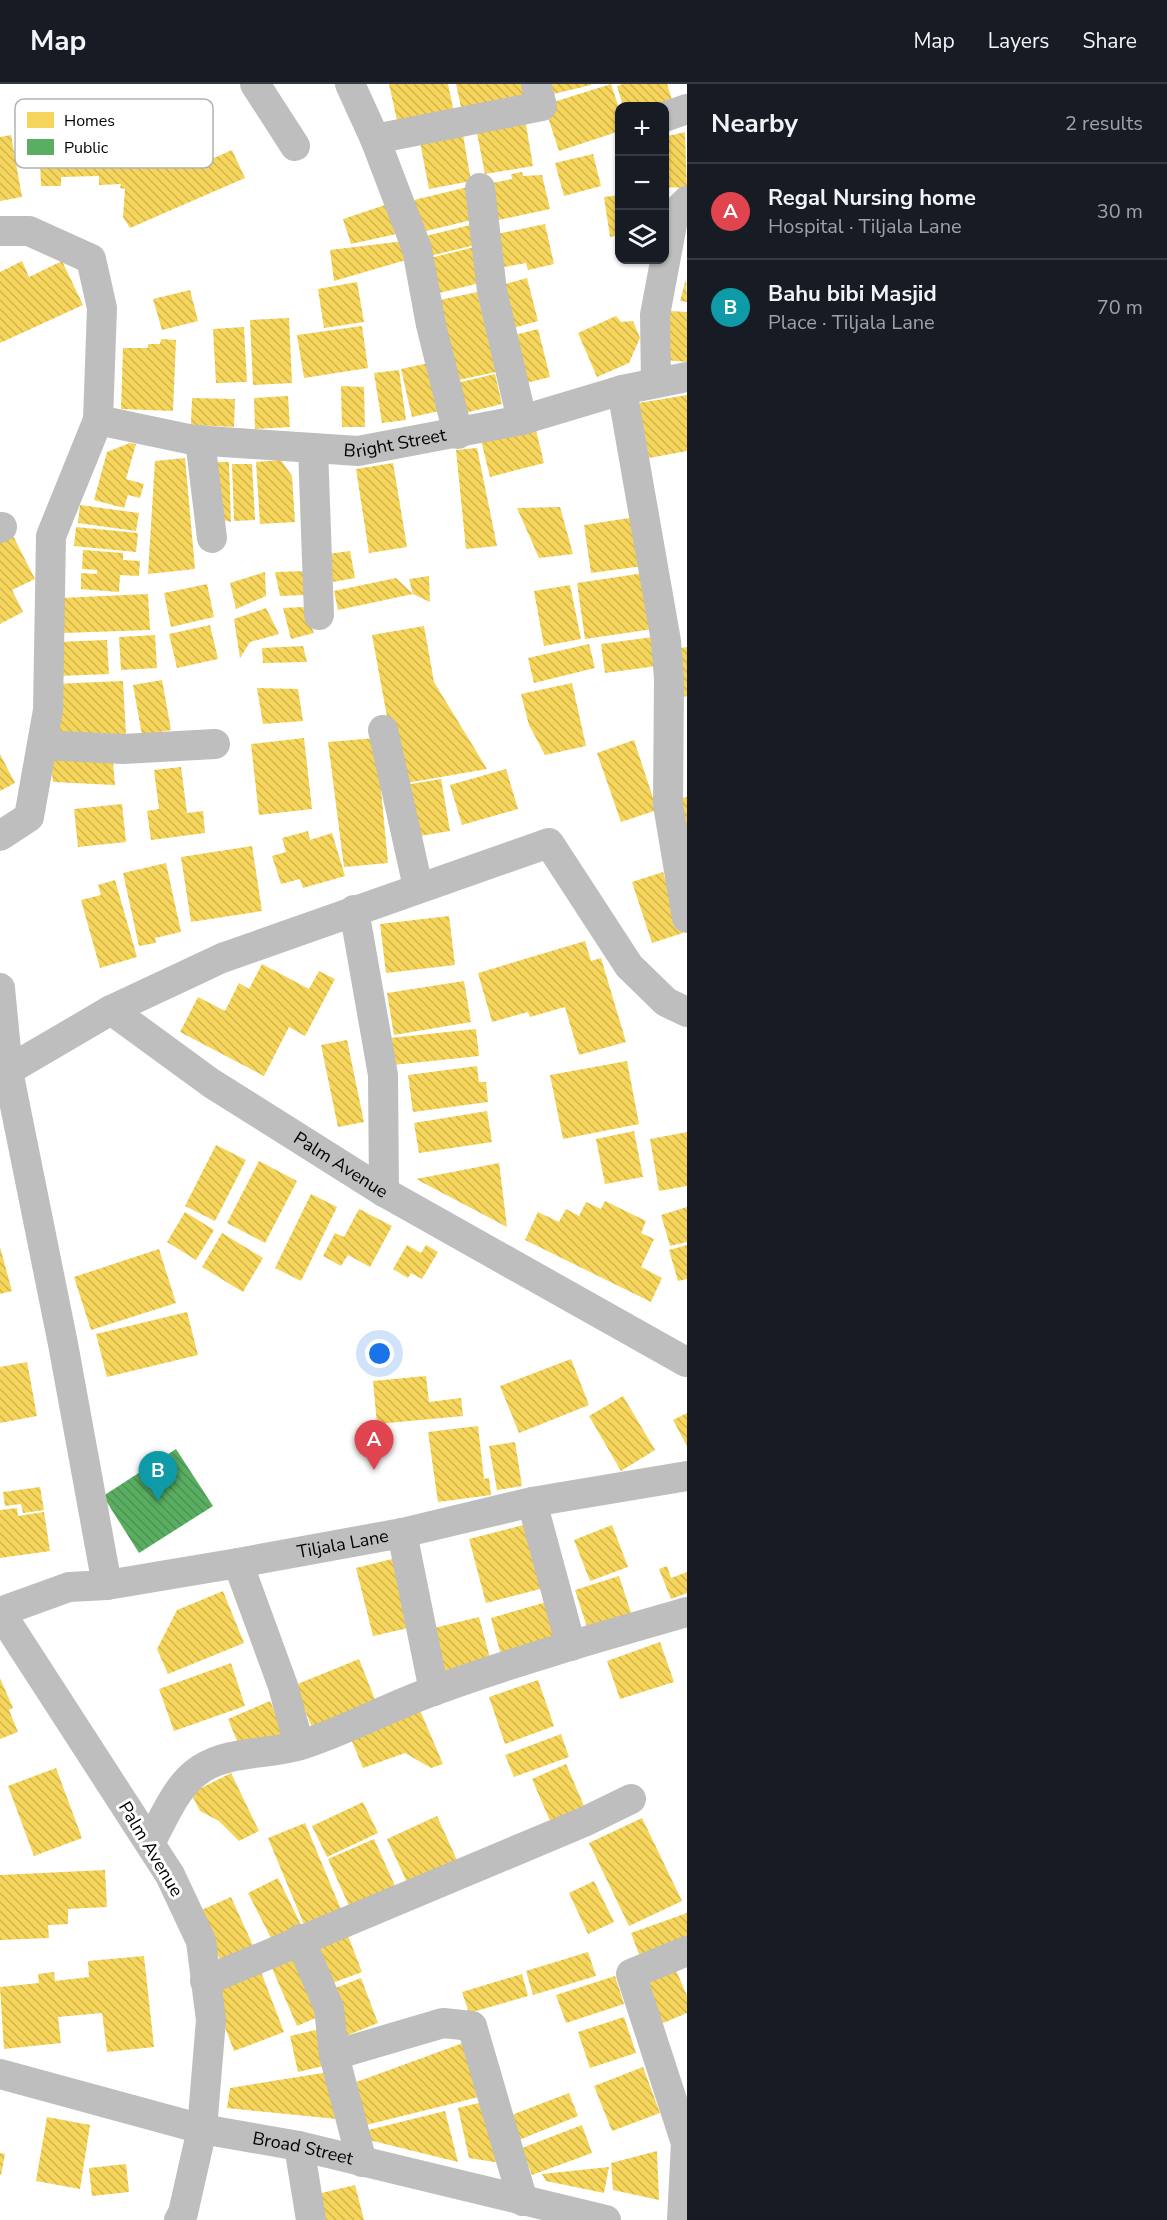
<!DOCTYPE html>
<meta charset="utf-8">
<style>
:root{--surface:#171b24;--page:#242831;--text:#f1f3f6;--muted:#9ea1a6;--line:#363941;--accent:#db2777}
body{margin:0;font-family:"Nunito Sans",sans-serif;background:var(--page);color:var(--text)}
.controls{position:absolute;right:18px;top:18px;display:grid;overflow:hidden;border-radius:12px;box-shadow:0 2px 4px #0004}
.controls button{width:54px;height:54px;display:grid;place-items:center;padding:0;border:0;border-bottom:2px solid var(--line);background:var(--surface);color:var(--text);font:30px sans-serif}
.you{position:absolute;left:380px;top:1270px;width:21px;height:21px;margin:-15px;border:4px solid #fff;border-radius:50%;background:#1a73e8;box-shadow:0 0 0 9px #1a73e833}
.badge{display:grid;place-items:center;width:39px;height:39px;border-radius:50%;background:var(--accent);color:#fff;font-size:20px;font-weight:700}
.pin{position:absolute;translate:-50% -50px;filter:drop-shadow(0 2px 3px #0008)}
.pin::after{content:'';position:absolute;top:32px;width:21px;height:18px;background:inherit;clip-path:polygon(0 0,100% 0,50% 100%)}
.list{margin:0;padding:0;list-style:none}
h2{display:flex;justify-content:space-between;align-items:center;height:78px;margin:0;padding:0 24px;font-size:26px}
h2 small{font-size:20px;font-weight:400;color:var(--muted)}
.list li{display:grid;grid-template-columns:39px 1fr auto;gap:18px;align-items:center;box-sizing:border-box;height:96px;padding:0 24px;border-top:2px solid var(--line)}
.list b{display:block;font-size:22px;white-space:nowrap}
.list p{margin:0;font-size:20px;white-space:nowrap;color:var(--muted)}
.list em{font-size:20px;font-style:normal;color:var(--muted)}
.icon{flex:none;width:33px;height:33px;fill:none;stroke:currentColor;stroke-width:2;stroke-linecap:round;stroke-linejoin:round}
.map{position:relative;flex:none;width:687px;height:2136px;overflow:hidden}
header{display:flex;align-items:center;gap:36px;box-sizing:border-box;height:84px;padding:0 30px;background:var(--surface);border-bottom:2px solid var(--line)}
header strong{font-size:28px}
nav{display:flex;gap:33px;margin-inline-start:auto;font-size:21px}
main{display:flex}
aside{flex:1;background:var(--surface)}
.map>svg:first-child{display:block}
</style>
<header>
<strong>Map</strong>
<nav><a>Map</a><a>Layers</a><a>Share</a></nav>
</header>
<main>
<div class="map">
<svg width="687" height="2136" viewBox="0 0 687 2136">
<defs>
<pattern id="homes-back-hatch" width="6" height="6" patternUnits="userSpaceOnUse" patternTransform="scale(1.5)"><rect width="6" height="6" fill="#f6d55c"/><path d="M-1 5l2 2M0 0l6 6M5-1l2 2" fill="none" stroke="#d1b54e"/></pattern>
<pattern id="public-back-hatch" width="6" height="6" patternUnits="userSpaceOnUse" patternTransform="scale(1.5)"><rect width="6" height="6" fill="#5aae61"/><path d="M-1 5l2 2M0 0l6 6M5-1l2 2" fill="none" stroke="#4c9452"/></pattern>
</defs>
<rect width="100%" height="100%" fill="#fff"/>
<path fill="url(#homes-back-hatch)" d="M 389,0 L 448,0 L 454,29 L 398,41 Z
M 456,0 L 522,0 L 526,19 L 463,32 Z
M 541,0 L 591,0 L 591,1 L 545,12 Z
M 611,0 L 620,27 L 620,47 L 559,67 L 544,21 Z
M 623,0 L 667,0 L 675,25 L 664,22 L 623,22 L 617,2 Z
M 193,24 L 214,74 L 232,66 L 245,94 L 130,144 L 123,133 L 125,105 L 120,104 L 121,100 L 99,101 L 99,92 L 61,93 L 61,102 L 41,102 L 40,77 L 63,76 L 63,65 L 102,64 L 105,63 L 105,56 L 122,55 Z
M 525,35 L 533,82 L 485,90 L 476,44 Z
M 462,45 L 471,97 L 429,105 L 419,53 Z
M 685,48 L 687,104 L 664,103 L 664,53 Z
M 11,51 L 22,113 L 0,117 L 0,53 Z
M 593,70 L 601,102 L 564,112 L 555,79 Z
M 522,88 L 523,92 L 542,91 L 550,125 L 494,137 L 487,100 L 512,95 L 511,90 Z
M 472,102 L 480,134 L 422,148 L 414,116 Z
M 620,111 L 620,151 L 610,153 L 604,113 Z
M 391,119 L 401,149 L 351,160 L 343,135 Z
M 478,139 L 483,159 L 426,173 L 422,153 Z
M 545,140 L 554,180 L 528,186 L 526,179 L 504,183 L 497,150 Z
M 404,157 L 406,176 L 334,197 L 330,166 Z
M 479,162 L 488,197 L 435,210 L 426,175 Z
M 22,177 L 29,193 L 62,177 L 83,221 L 0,259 L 0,188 Z
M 527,194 L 538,237 L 506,246 L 494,203 Z
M 686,195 L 687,218 L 680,217 Z
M 357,198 L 364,238 L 324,244 L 318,205 Z
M 190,206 L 198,237 L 162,246 L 153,215 Z
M 477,208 L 496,288 L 454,297 L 435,217 Z
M 670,227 L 687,228 L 687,278 L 666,276 Z
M 616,232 L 621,238 L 633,237 L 640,254 L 629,279 L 597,293 L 578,249 Z
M 289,234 L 292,299 L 253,301 L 250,236 Z
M 362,242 L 368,284 L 304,294 L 297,251 Z
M 244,243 L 247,298 L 216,299 L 213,245 Z
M 538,245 L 550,293 L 518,301 L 507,253 Z
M 161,255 L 176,256 L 173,327 L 121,325 L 123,264 L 148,264 L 148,260 L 160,260 Z
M 433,278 L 444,326 L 412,333 L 401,285 Z
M 399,286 L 406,336 L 382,339 L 374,289 Z
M 495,290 L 502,320 L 456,331 L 448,301 Z
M 341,302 L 364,303 L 365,343 L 342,343 Z
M 687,311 L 687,367 L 649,374 L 639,319 Z
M 288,312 L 290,343 L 255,345 L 254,314 Z
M 192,314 L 235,315 L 234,343 L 191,341 Z
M 534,338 L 544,379 L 490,393 L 480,352 Z
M 130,359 L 136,360 L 126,395 L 144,400 L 140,414 L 128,411 L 124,424 L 94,416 L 107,368 Z
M 477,364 L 497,462 L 466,465 L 456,366 Z
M 185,374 L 195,485 L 148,490 L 155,377 Z
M 281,376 L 292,392 L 295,438 L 260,440 L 256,378 Z
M 212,378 L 229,378 L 231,438 L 220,435 Z
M 393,379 L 407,463 L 369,469 L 356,385 Z
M 232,380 L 252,380 L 255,436 L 234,437 Z
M 80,421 L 139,429 L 136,447 L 78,439 Z
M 560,423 L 573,470 L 539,474 L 517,424 Z
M 636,433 L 643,482 L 591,489 L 584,441 Z
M 76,443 L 138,449 L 136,468 L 74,462 Z
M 10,446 L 35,495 L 12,506 L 23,528 L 0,540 L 0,451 Z
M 83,466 L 123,469 L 123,476 L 140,477 L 139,492 L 120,491 L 119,508 L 81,505 L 81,489 L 97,490 L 97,486 L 82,485 Z
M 350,467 L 355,494 L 333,498 L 328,470 Z
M 307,487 L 305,511 L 280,512 L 275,488 Z
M 265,488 L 266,512 L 236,525 L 230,499 Z
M 644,489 L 653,545 L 585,555 L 577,499 Z
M 429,492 L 430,518 L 413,510 L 409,495 Z
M 396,494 L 413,510 L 338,526 L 334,507 Z
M 207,500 L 214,533 L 171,543 L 164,509 Z
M 570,501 L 581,555 L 544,562 L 534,507 Z
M 148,510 L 150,546 L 63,549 L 61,514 Z
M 303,523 L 314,549 L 291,555 L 283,524 Z
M 266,524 L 279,550 L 250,558 L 240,574 L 234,535 Z
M 210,541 L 218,575 L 177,584 L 169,550 Z
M 424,542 L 434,598 L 487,685 L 406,699 L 393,665 L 372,551 Z
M 155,551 L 157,584 L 121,586 L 119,553 Z
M 653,553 L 657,582 L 605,589 L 601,560 Z
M 107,556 L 109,590 L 58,592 L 57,558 Z
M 589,560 L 595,584 L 534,599 L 528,574 Z
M 303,562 L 307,578 L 263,579 L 262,564 Z
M 687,563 L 687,612 L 683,613 L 674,565 Z
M 162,596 L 171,646 L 142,651 L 133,601 Z
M 123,597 L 126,650 L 57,653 L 54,600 Z
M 572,599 L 586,662 L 545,671 L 529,641 L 521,610 Z
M 257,604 L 298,605 L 303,637 L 263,640 Z
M 304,654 L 312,725 L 259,731 L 251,660 Z
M 376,654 L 388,779 L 344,783 L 328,658 Z
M 634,656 L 657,726 L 621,738 L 597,669 Z
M 112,667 L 115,701 L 53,698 L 50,673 Z
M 0,670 L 15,699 L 0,707 Z
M 181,683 L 187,729 L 203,727 L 205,749 L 151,756 L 147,727 L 159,725 L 154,686 Z
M 506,685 L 518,725 L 462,741 L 450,701 Z
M 441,695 L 450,747 L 414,753 L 405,701 Z
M 687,713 L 687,765 L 673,716 Z
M 122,720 L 126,758 L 78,763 L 74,725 Z
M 308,747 L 310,756 L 332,749 L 345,792 L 303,804 L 300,795 L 281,800 L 272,772 L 286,768 L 282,754 Z
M 252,762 L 262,827 L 191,838 L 181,773 Z
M 166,779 L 181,848 L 155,854 L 156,859 L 139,862 L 123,789 Z
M 663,788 L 683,849 L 652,859 L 632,798 Z
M 115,796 L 137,873 L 100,884 L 81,816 L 101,811 L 98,801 Z
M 449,832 L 455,881 L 386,889 L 380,840 Z
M 585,857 L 591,877 L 601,874 L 626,958 L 579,971 L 565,923 L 530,933 L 528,928 L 492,938 L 478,889 Z
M 262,880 L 309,905 L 319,887 L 335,895 L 305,952 L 289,943 L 264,992 L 180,948 L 198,913 L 225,927 L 239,899 L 249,905 Z
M 464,897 L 471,938 L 394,951 L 387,909 Z
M 476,945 L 479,972 L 393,981 L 390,954 Z
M 347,956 L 364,1038 L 338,1043 L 321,961 Z
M 627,977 L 639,1040 L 563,1055 L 550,991 Z
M 477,982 L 479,998 L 486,998 L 488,1018 L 413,1028 L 408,991 Z
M 487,1027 L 492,1058 L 419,1069 L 414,1039 Z
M 634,1047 L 643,1093 L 605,1100 L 596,1055 Z
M 687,1048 L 687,1102 L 659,1107 L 650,1055 Z
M 216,1061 L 246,1076 L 215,1137 L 185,1122 Z
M 259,1077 L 297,1097 L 265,1159 L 227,1139 Z
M 499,1079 L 507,1143 L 416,1095 Z
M 311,1110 L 337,1123 L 301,1197 L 275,1184 Z
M 605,1117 L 646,1137 L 641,1149 L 654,1155 L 641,1183 L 662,1194 L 651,1218 L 525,1156 L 538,1128 L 559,1138 L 566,1125 L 579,1132 L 586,1118 L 601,1125 Z
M 687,1123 L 687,1158 L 670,1162 L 661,1131 Z
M 359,1125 L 392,1142 L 370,1183 L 348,1171 L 341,1182 L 323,1172 L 335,1149 L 344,1153 Z
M 185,1128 L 214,1146 L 196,1176 L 167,1158 Z
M 222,1149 L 263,1174 L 243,1208 L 202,1183 Z
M 407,1161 L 421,1169 L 426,1161 L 438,1168 L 422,1195 L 411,1189 L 408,1194 L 393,1185 Z
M 687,1161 L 687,1195 L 678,1197 L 669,1166 Z
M 0,1163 L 12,1207 L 0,1210 Z
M 159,1165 L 176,1219 L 91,1246 L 74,1193 Z
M 187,1228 L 198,1271 L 107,1293 L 96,1250 Z
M 571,1275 L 589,1321 L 519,1349 L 500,1302 Z
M 27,1278 L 37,1332 L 0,1339 L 0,1283 Z
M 426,1292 L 429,1318 L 461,1314 L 463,1332 L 377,1340 L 373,1297 Z
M 623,1312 L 655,1366 L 621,1387 L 589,1332 Z
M 687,1329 L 687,1362 L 673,1336 Z
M 478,1342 L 484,1395 L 489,1394 L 491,1411 L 438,1418 L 428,1348 Z
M 515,1358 L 522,1402 L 497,1406 L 489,1362 Z
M 40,1403 L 44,1426 L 23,1429 L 21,1420 L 5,1422 L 3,1408 Z
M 17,1424 L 18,1432 L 44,1428 L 50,1467 L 0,1474 L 0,1426 Z
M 531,1439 L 548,1503 L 486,1519 L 469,1455 Z
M 612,1441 L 628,1483 L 590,1497 L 574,1456 Z
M 400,1473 L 417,1542 L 373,1552 L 356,1484 Z
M 667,1482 L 671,1494 L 687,1488 L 687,1509 L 671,1515 L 659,1485 Z
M 619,1492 L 633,1535 L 589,1549 L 575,1506 Z
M 223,1507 L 244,1559 L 168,1590 L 157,1565 L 177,1526 Z
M 550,1517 L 560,1553 L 501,1571 L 491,1534 Z
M 479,1533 L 491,1578 L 445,1589 L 434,1544 Z
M 660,1558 L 674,1598 L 620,1615 L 607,1577 Z
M 359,1575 L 379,1626 L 315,1651 L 295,1601 Z
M 231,1579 L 245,1622 L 174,1647 L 159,1605 Z
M 0,1594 L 13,1624 L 9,1626 L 18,1648 L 0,1655 Z
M 538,1596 L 554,1642 L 505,1660 L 489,1613 Z
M 270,1617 L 285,1651 L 242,1669 L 228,1635 Z
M 419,1624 L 443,1680 L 431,1684 L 405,1669 L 363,1684 L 349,1650 Z
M 561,1650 L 569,1673 L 514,1693 L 505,1671 Z
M 566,1680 L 591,1738 L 557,1753 L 532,1695 Z
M 56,1684 L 82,1754 L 34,1772 L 8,1702 Z
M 231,1689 L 259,1747 L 239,1757 L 219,1737 L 200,1727 L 191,1709 Z
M 363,1718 L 378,1749 L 327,1773 L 312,1742 Z
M 437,1732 L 461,1785 L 411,1807 L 387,1755 Z
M 642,1734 L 682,1817 L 629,1842 L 589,1759 Z
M 305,1739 L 342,1828 L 305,1843 L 268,1754 Z
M 374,1755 L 400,1813 L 354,1833 L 328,1775 Z
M 105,1786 L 107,1823 L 68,1825 L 68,1840 L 48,1841 L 49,1854 L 0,1856 L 0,1791 Z
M 278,1794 L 304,1847 L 275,1862 L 248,1809 Z
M 594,1797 L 614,1838 L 588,1850 L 569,1809 Z
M 231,1813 L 255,1866 L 222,1880 L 199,1827 Z
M 687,1829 L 687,1862 L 642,1878 L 631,1849 Z
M 345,1844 L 362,1888 L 327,1901 L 310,1858 Z
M 296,1863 L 325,1930 L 297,1942 L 268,1875 Z
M 588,1868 L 596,1892 L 533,1911 L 526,1887 Z
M 144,1872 L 154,1963 L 107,1968 L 102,1929 L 58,1933 L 61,1959 L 4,1965 L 0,1903 L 39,1899 L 38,1890 L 54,1888 L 55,1897 L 89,1893 L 88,1877 Z
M 673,1879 L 687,1912 L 687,1929 L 661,1940 L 641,1892 Z
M 258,1880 L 284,1948 L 234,1967 L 208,1898 Z
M 522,1890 L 528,1912 L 469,1929 L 462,1908 Z
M 615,1892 L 624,1920 L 566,1939 L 556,1911 Z
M 361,1894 L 378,1939 L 343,1953 L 325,1908 Z
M 624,1933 L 636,1969 L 590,1984 L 578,1948 Z
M 324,1944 L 332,1980 L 298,1988 L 290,1952 Z
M 463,1959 L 479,2013 L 366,2041 L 351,2000 Z
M 643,1983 L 660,2029 L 612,2047 L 594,2002 Z
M 329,1988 L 337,2035 L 227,2024 L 230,2004 Z
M 569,2009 L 578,2032 L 519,2056 L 509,2032 Z
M 491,2016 L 507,2080 L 469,2074 L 458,2024 Z
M 445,2027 L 458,2078 L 365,2055 L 364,2047 Z
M 47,2033 L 90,2041 L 80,2105 L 36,2097 Z
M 582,2041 L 592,2069 L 532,2091 L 522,2064 Z
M 657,2067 L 659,2116 L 613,2106 L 611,2079 Z
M 0,2069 L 5,2070 L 1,2091 L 0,2091 Z
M 126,2080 L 129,2108 L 92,2112 L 89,2084 Z
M 609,2083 L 604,2109 L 546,2097 L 542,2090 Z
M 355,2101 L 364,2136 L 316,2136 L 309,2112 Z"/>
<path fill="url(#public-back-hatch)" d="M 176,1365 L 213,1422 L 139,1469 L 103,1412 Z"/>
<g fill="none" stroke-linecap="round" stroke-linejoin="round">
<g stroke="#bebebe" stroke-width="30">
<path d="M 255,0 L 295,62"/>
<path d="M 350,0 L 375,55"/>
<path d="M 664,33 L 687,25"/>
<path d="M 480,104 L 492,207 L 522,336"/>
<path d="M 0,147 L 29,147 L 91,175 L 102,224 L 98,336 L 51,452 L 48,626 L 29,733 L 0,752"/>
<path d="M 656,299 L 655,231 L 674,130 L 687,117"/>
<path d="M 622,306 L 666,557 L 669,595 L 668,721 L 687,834"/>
<path id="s1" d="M 98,336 L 193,356 L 358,367 L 522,336 L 622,306 L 687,293"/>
<path d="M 458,350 L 431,241 L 417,165 L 375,55 L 542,22 L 536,0"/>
<path d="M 200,356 L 212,454"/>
<path d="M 313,364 L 319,531"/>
<path d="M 0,444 L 2,443"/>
<path d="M 383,646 L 418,803"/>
<path d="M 42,661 L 123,665 L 215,660"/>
<path d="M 354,826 L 383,991 L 384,1108"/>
<path d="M 0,904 L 8,987 L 63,1260 L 107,1501"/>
<path d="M 111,926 L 222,874 L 549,759 L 629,882 L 666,918 L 687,928"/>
<path id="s2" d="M 0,991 L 111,926 L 211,999 L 384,1108 L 686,1278"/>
<path d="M 532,1418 L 571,1562"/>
<path d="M 402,1449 L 434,1607"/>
<path d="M 238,1479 L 283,1602 L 299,1661"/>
<path d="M 150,1759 C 164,1734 176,1701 201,1685 C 230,1666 269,1671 301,1661 C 348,1646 390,1622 436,1606 C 518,1576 603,1552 687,1528"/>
<path d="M 300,1855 L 329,1924 L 334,1971 L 362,2078"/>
<path d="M 205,1897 L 584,1738 L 631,1715"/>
<path d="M 334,1971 L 443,1939 L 472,1942 L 523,2117"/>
<path id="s3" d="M 0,1990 L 202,2045 L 299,2062 L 606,2136"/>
<path d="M 299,2062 L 311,2136"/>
<path id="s4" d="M 179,2136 L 183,2129 L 202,2045 L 211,1936 L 201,1857 L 170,1791 L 0,1528 L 69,1503 L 107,1501 L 238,1479 L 402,1449 L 532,1418 L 687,1392"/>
<path d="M 682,2136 L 686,2059 L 631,1890 L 687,1867"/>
</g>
</g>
<g text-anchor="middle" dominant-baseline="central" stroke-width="6" stroke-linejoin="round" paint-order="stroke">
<g font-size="18" fill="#000" stroke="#fff">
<text stroke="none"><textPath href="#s1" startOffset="300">Bright Street</textPath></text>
<text stroke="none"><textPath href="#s2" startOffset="406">Palm Avenue</textPath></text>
<text stroke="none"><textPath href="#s4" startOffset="1020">Tiljala Lane</textPath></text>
<text transform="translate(151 1765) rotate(59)">Palm Avenue</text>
<text stroke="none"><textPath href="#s3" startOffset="312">Broad Street</textPath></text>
</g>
</g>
<rect x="15" y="15" width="198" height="69" rx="9" fill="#fff" stroke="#b2b2b2" stroke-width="1.5"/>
<rect x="27" y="28" width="27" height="16" fill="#f6d55c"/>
<rect x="27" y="55" width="27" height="16" fill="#5aae61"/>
<g font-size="16" fill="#000">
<text x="64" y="42">Homes</text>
<text x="64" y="69">Public</text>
</g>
</svg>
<div class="controls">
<button>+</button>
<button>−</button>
<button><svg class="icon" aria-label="layers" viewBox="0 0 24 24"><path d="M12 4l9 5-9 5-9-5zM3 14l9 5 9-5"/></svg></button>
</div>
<div class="you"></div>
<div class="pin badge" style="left:374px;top:1386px;background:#e0444e">A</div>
<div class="pin badge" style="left:158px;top:1417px;background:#0f9aa8">B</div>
</div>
<aside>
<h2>Nearby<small>2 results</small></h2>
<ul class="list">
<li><span class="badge" style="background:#e0444e">A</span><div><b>Regal Nursing home</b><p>Hospital · Tiljala Lane</p></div><em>30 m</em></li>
<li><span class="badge" style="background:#0f9aa8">B</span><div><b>Bahu bibi Masjid</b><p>Place · Tiljala Lane</p></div><em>70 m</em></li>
</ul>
</aside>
</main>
